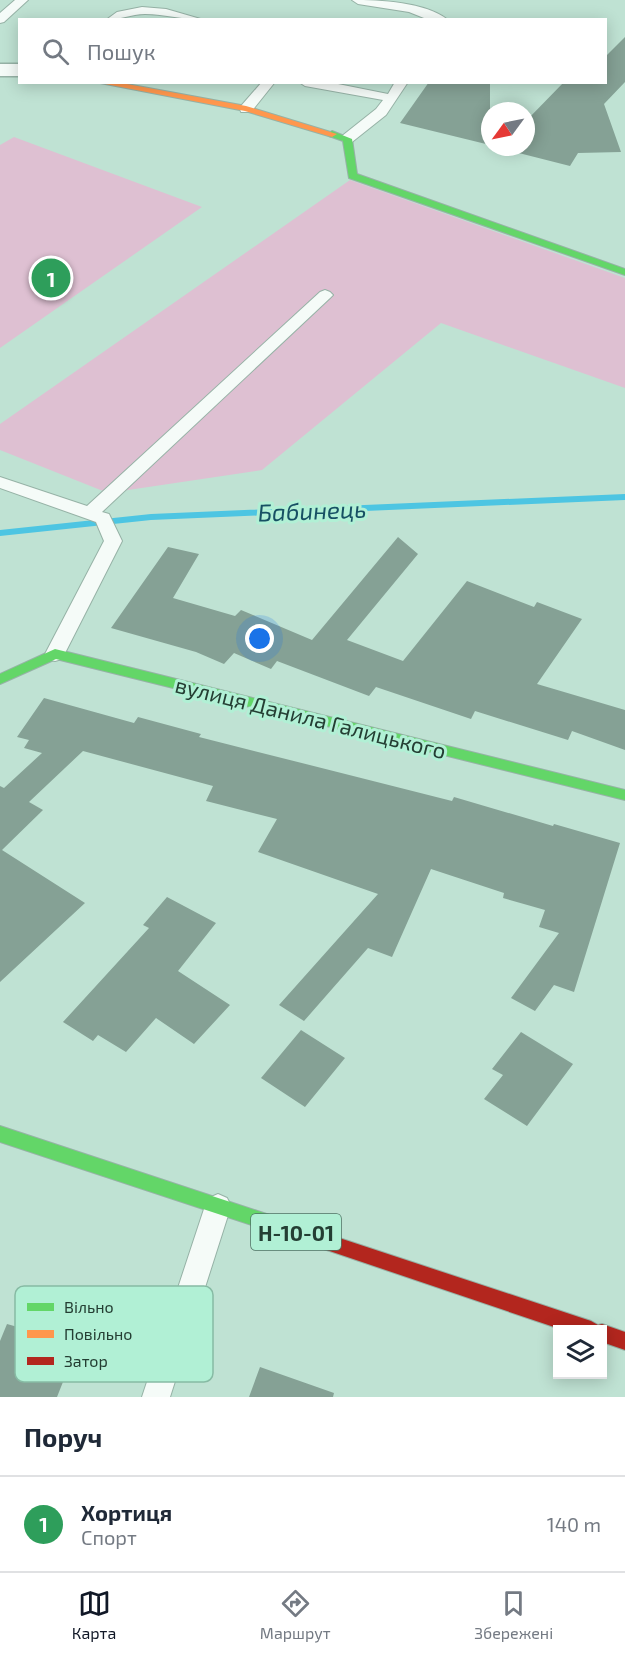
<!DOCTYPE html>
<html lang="uk">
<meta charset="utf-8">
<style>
:root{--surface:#fff;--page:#f2f2f3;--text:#1f2937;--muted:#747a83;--line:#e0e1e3;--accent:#111827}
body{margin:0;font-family:"Exo 2",sans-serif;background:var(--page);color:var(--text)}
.controls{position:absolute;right:18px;bottom:18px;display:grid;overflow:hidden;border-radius:0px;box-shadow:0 3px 15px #0003}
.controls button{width:54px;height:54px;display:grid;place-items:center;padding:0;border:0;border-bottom:2px solid var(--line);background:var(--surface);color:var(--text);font:30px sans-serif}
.compass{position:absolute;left:481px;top:102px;width:54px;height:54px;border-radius:50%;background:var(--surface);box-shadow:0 3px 15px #0003;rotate:237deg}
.you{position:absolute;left:260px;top:639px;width:21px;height:21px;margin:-15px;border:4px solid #fff;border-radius:50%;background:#1a73e8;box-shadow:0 0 0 9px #1a73e833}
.badge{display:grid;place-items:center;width:39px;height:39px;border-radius:50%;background:var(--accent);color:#fff;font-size:20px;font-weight:700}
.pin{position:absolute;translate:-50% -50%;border:3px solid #fff;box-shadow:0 2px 6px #0006}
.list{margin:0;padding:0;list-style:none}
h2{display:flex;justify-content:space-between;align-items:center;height:78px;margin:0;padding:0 24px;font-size:26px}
h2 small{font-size:20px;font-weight:400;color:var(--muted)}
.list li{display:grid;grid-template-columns:39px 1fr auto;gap:18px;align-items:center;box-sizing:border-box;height:96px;padding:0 24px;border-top:2px solid var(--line)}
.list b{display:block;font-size:22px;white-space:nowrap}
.list p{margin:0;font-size:20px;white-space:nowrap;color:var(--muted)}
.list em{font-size:20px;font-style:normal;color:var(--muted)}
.icon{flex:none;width:33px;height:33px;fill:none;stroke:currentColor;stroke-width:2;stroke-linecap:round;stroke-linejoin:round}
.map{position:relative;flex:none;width:625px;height:1397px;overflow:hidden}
.search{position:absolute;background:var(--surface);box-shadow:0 3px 15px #0003;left:18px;right:18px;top:18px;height:66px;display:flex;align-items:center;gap:15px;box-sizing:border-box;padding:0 21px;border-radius:0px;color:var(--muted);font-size:22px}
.sheet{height:174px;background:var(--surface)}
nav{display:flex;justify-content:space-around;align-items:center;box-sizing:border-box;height:84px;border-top:2px solid var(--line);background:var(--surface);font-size:16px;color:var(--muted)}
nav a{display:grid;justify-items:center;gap:3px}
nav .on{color:var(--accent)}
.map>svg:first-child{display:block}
</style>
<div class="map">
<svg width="625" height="1397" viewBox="0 0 625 1397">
<rect width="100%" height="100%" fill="#bfe2d3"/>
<path fill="#dec0d2" d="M 14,137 L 202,207 L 0,348 L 0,145 Z
M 350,180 L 625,278 L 625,388 L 441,323 L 262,470 L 108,493 L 0,450 L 0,424 Z"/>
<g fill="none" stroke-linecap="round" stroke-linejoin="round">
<path fill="#4dc5e2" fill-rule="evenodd" d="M 625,494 L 625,500 L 151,520 L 0,536 L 0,530 L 151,514 Z"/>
</g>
<path fill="#85a195" d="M 625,37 L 625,82 L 604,104 L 621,152 L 578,153 L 570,166 L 499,148 L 526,147 L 526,121 L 564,82 L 606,82 L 606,56 Z
M 429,82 L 490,82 L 490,145 L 400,123 Z
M 398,537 L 418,554 L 347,640 L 403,661 L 467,581 L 534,607 L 537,602 L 582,619 L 537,684 L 625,710 L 625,750 L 572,731 L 568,740 L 475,711 L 471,719 L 376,687 L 369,696 L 277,661 L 271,669 L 234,653 L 224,664 L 196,652 L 111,628 L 168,547 L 199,554 L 173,598 L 235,616 L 241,610 L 312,640 Z
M 44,698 L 134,723 L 138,717 L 201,734 L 199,737 L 452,801 L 454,797 L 553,826 L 554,824 L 620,843 L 574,992 L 554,985 L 535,1011 L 511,998 L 559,933 L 539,927 L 545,910 L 503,898 L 504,893 L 431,869 L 392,957 L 368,948 L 304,1021 L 279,1005 L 378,894 L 258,852 L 277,819 L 206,801 L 213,786 L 83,751 L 29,802 L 43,810 L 2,850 L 85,903 L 0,982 L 0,786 L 4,788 L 42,753 L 24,748 L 29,740 L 17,737 Z
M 167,897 L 216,923 L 178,971 L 230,1005 L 194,1044 L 156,1018 L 126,1052 L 98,1035 L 93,1041 L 63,1022 L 149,928 L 143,925 Z
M 301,1030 L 345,1058 L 305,1107 L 261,1078 Z
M 521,1032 L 573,1064 L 527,1126 L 484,1099 L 503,1075 L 492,1069 Z
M 7,1324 L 78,1344 L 57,1397 L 0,1397 L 0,1341 Z
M 260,1367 L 334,1393 L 333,1397 L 249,1397 Z"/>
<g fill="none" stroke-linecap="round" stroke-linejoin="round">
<g stroke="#96b2a6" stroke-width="2">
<path id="lane" d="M 15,0 L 28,0 L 4,22 L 0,23 L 0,13 Z
M 352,0 C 380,0 426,2 448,20 L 429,20 L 409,12 L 358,4 Z
M 142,7 L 166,9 L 204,20 C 184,20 165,14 145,14 C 131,14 120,20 106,20 L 117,12 Z
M 262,82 L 275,82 L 251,112 L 241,112 L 240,109 L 241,106 Z
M 299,82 L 328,82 L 388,94 L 395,82 L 408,82 L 386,115 L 352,142 L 347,143 L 340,139 L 342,136 L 376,109 L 383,100 L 305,86 Z
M 325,290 L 330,292 L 333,295 L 330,298 L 102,512 L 109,514 L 122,541 L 62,659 L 55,661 L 48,659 L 45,654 L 104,541 L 96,522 L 0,488 L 0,477 L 87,506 L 320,292 Z
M 218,1194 L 227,1198 L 231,1206 L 170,1397 L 142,1397 L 205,1206 L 209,1198 Z"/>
</g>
<g stroke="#96b2a6" stroke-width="3">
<path id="street" d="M 0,64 L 20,64 L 20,76 L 0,76 Z"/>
</g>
<g stroke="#96b2a6" stroke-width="2">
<path id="fast" d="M 332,131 L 352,139 L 357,174 L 625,269 L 625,275 L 349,178 L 343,141 L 329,136 L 327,134 Z
M 55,649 L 625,790 L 625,800 L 56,659 L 0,684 L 0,674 Z
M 0,1126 L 300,1225 L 306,1227 L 309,1233 L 306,1239 L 300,1241 L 0,1142 Z"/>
</g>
<g stroke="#96b2a6" stroke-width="2">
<path id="slow" d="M 95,82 L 116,82 L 246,106 L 337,134 L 332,137 L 245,111 Z"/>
</g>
<g stroke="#96b2a6" stroke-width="2">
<path id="jam" d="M 300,1225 L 591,1321 L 598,1325 L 602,1324 L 625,1332 L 625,1350 L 602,1342 L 602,1330 L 563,1330 L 300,1241 L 294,1239 L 291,1233 L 294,1227 Z"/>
</g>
<use href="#lane" fill="#f5fbf8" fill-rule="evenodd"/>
<use href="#street" fill="#f5fbf8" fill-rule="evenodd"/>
<use href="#fast" fill="#63d668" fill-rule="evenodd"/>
<use href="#slow" fill="#ff974d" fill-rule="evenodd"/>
<use href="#jam" fill="#b3261e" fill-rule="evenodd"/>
</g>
<g text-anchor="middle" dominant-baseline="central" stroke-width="6" stroke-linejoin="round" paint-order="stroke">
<rect fill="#b1f0d5" stroke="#4e7364" stroke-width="1.5" x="251" y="1214" width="90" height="36" rx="4.5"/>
<g font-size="21" font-weight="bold" fill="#243e33">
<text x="296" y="1232">Н-10-01</text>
</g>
<g font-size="22" fill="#243e33" stroke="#b1f0d5">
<text transform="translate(311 717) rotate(14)">вулиця Данила Галицького</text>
</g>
<g font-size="24" font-style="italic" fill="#175064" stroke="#b1f0d5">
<text transform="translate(312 510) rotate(-2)">Бабинець</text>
</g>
</g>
<rect x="15" y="1286" width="198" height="96" rx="9" fill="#b1f0d5" stroke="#87bba4" stroke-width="1.5"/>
<rect x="27" y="1303" width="27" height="8" fill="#63d668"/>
<rect x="27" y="1330" width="27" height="8" fill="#ff974d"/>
<rect x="27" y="1357" width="27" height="8" fill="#b3261e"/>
<g font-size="16" fill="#243e33">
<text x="64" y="1313">Вільно</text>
<text x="64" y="1340">Повільно</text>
<text x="64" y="1367">Затор</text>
</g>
</svg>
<div class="controls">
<button><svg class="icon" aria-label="layers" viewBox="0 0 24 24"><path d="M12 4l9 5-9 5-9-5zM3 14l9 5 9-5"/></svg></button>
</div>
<svg class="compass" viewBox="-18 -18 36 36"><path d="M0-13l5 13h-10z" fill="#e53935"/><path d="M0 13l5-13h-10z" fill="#747a83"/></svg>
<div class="you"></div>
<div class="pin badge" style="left:51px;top:278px;background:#2e9e5b">1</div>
<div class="search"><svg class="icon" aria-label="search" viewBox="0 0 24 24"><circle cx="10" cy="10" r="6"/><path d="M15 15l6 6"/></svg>Пошук</div>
</div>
<section class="sheet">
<h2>Поруч<small></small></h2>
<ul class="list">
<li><span class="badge" style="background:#2e9e5b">1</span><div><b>Хортиця</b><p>Спорт</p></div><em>140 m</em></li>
</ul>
</section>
<nav>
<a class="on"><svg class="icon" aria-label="map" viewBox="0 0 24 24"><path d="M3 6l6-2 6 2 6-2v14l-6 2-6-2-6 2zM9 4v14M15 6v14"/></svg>Карта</a>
<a><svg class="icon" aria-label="directions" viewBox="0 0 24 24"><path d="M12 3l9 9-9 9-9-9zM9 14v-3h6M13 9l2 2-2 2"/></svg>Маршрут</a>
<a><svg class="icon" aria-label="saved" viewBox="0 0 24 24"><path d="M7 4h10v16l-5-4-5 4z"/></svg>Збережені</a>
</nav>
